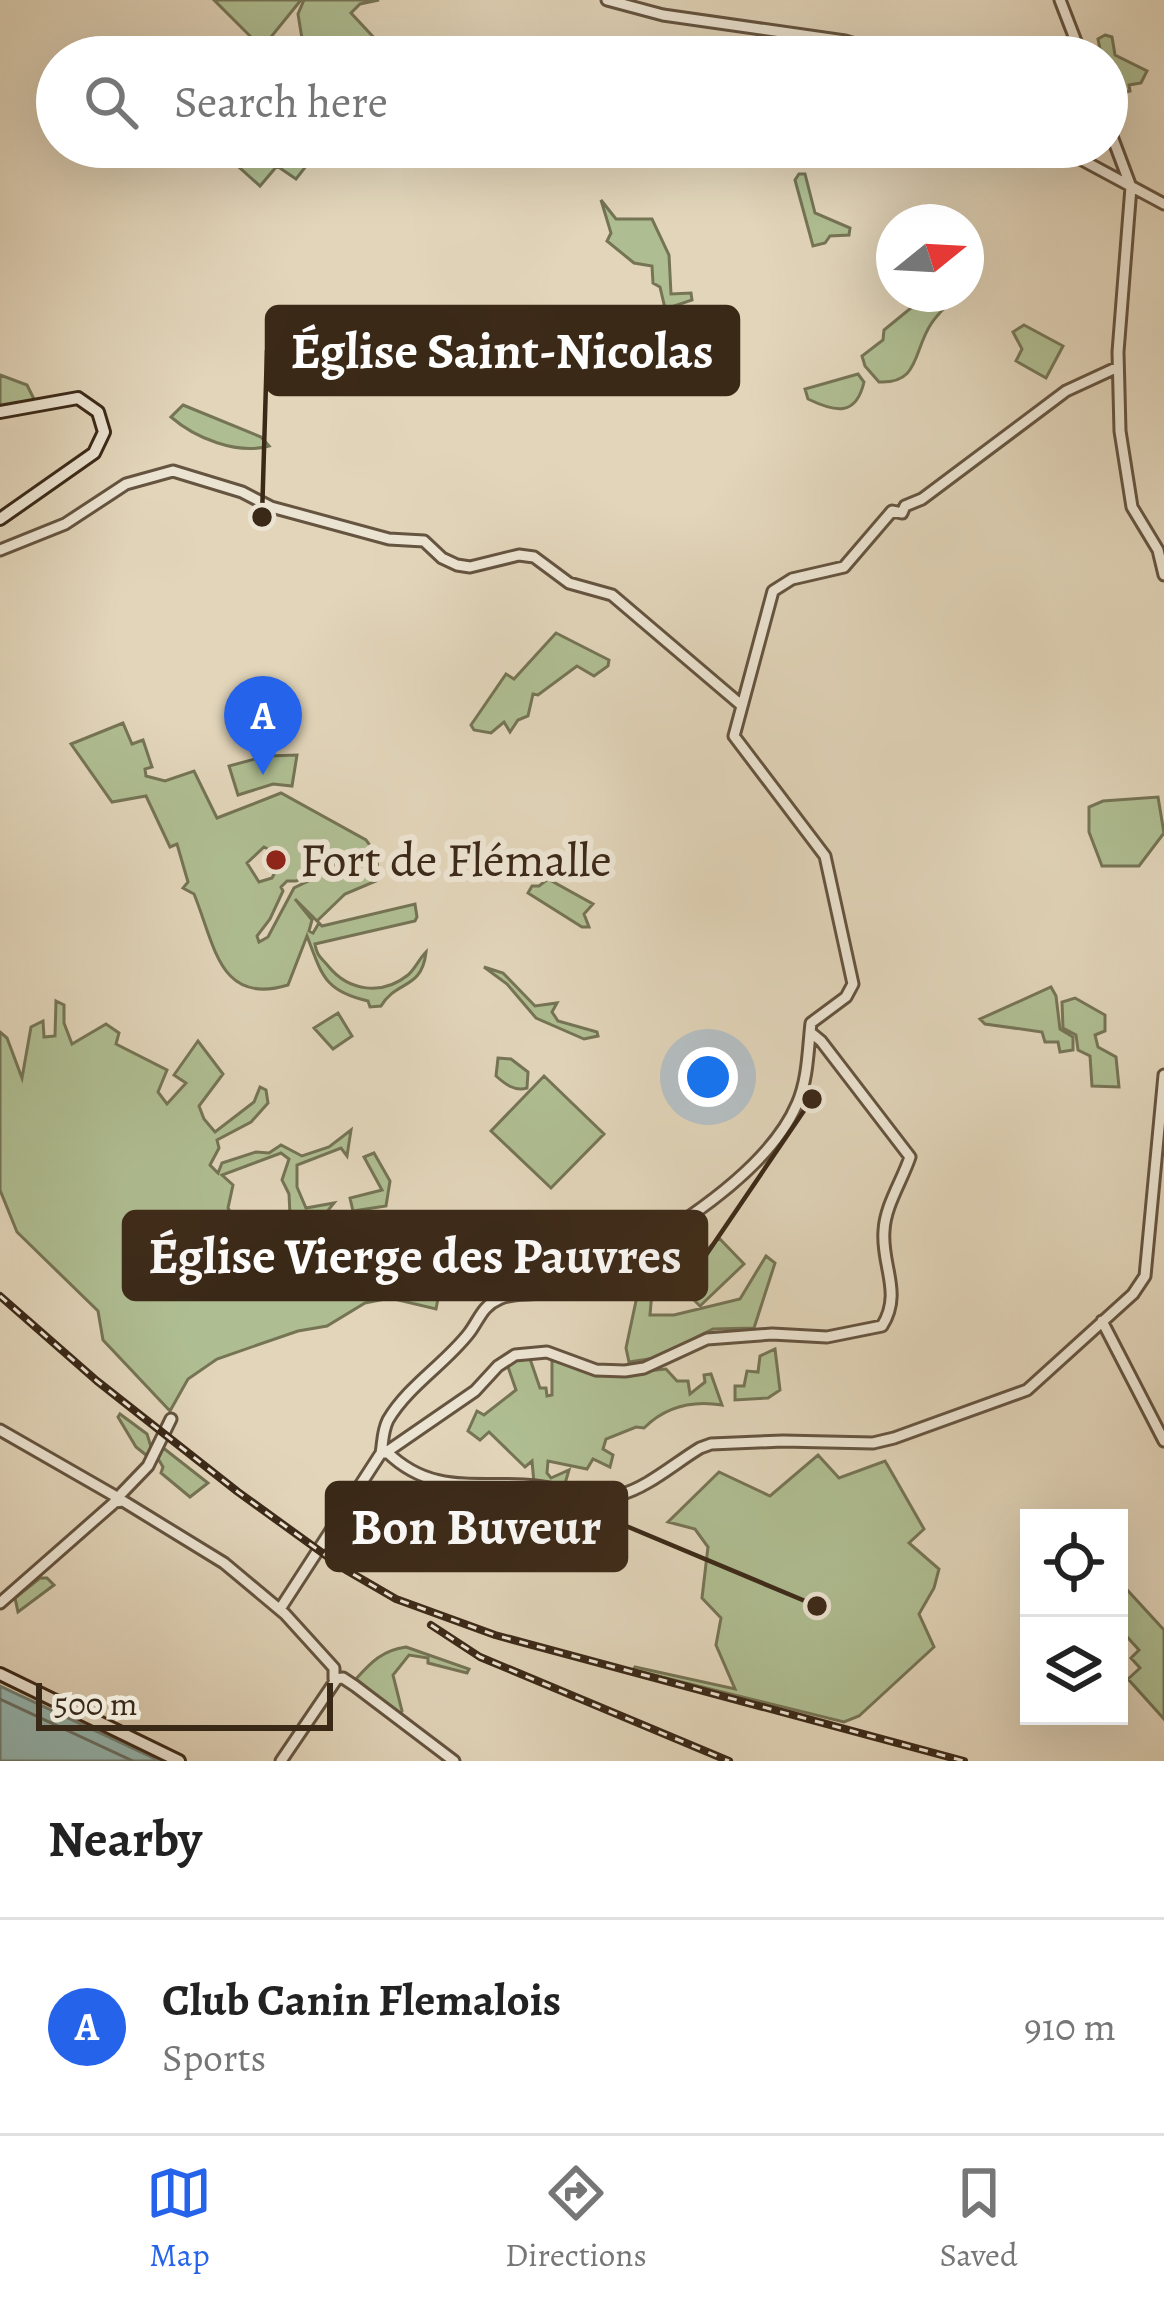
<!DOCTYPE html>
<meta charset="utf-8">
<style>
:root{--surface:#fff;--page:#f6f6f6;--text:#222;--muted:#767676;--line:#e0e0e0;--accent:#2563eb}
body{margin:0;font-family:Alegreya,serif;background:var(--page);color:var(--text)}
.controls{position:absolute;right:36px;bottom:36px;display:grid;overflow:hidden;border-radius:0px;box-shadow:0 12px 48px #0002}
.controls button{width:108px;height:108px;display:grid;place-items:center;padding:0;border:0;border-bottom:3px solid var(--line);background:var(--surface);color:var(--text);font:60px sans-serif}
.compass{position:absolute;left:876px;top:204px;width:108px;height:108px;border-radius:50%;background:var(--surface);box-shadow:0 12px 48px #0002;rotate:72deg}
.scale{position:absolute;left:36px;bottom:30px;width:297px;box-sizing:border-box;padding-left:12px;border:6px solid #3b2918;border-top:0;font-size:33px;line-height:42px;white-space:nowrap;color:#3b2918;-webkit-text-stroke:9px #ece4d2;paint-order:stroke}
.you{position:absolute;left:708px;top:1077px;width:42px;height:42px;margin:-30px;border:9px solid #fff;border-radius:50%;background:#1a73e8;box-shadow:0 0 0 18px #1a73e833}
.badge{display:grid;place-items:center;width:78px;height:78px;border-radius:50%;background:var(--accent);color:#fff;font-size:39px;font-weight:700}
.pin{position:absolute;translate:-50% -99px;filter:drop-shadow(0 3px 6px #0008)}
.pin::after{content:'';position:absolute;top:63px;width:42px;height:36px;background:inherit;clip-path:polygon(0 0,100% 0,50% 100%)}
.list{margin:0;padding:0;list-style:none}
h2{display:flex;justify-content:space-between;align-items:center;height:156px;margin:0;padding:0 48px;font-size:51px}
h2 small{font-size:39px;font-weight:400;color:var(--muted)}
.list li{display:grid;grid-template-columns:78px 1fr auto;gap:36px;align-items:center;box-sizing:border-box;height:216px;padding:0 48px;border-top:3px solid var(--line)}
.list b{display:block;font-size:45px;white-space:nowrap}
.list p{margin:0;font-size:39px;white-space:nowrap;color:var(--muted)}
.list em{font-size:39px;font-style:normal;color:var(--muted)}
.icon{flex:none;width:66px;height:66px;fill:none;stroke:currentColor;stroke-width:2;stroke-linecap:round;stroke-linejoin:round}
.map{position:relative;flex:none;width:1164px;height:1761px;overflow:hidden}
.search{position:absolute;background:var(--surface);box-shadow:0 12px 48px #0002;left:36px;right:36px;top:36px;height:132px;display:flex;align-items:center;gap:30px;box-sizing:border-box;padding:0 42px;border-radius:66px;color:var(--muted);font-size:45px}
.sheet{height:372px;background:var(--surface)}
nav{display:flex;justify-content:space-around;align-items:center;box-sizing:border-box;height:168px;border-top:3px solid var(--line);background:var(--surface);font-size:33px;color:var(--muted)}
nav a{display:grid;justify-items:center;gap:6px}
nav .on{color:var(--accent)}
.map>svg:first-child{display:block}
</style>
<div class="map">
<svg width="1164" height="1761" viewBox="0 0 1164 1761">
<rect width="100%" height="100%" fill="#e2d5ba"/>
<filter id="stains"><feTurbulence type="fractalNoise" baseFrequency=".00167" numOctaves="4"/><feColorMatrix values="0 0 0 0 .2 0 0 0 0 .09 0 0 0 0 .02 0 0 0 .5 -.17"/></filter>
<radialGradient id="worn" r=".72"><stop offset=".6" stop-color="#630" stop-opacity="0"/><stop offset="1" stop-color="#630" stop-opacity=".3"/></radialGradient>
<path fill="#afbe92" stroke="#757455" stroke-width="3" fill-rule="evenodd" d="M 214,0 L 301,0 L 262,48 Z
M 304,0 L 379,0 L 360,4 L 351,13 L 392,57 L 305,57 L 298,14 Z
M 1105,35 L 1112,37 L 1115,55 L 1147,71 L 1141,83 L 1129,85 L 1130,91 L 1107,98 L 1107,57 L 1087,56 L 1100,49 L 1098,39 Z
M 256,147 L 321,147 L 296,179 L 277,166 L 260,186 L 240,168 Z
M 799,174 L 805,174 L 815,213 L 850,228 L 849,235 L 830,236 L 825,243 L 813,246 L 795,180 Z
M 601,200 L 616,219 L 652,219 L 669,255 L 671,294 L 691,293 L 692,300 L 674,306 L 678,334 L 671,334 L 660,287 L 653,283 L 652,266 L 634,263 L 607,241 L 611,233 Z
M 928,294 L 957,294 C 949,304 938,313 931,324 C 913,351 920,384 879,382 L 865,366 L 862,356 L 883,340 L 884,330 Z
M 1024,325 L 1063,346 L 1046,378 L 1016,361 L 1022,349 L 1013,332 Z
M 858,374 L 864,382 C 856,417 835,412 808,399 L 805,389 Z
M 0,375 L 27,385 L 36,403 L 0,408 Z
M 183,405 L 261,437 L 269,446 C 237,455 195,438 171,417 Z
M 556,633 L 609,660 L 608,666 L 594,676 L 577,666 L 538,695 L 533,694 L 528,716 L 518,720 L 510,732 L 504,722 L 491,733 L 474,730 L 471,725 L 506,674 L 514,679 Z
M 123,723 L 132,744 L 143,740 L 152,767 L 145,769 L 146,776 L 165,781 L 194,771 L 217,818 L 281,793 L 366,840 L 378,857 L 376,881 L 345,894 L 317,921 L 295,899 L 312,920 L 309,931 L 313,933 L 319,923 L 322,926 L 415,904 L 417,917 L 415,921 L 315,944 C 317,957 321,957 329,967 C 349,991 382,996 408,975 C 415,969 419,959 426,952 C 422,990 396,980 381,1006 L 370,1007 L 368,1001 C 324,991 322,975 307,936 L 288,985 C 219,1006 215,945 194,894 L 183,888 L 188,882 L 177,844 L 170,847 L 146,796 L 112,802 L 71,744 ZM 264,847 L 279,855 L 281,861 L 272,878 L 259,882 L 247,863 ZM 334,864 L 335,868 L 294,888 L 268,937 L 259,942 L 257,936 L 270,919 L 283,891 L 281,887 L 287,881 L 296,881 Z
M 297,755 L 292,786 L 273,784 L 238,795 L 229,766 L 266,756 Z
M 1158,797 L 1164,833 L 1139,866 L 1102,866 L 1089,832 L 1089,807 L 1103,801 Z
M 548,879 L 593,904 L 584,914 L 589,927 L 582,927 L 528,893 L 532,886 L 539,886 Z
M 484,967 L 503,973 L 535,1006 L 557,1003 L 552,1012 L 558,1021 L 597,1032 L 598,1036 L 584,1039 L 536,1018 L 507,984 Z
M 1051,987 L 1056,996 L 1060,1029 L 1073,1037 L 1073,1050 L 1060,1052 L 1058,1042 L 1045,1042 L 1042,1032 L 985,1024 L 980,1019 Z
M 1075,998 L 1105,1015 L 1105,1031 L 1095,1035 L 1098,1047 L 1116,1057 L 1119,1087 L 1092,1086 L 1090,1056 L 1078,1050 L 1076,1035 L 1063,1028 L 1062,1002 Z
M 56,1001 L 64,1005 L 64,1023 L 72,1044 L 106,1024 L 119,1033 L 116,1044 L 167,1070 L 158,1092 L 167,1104 L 186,1083 L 174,1075 L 198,1041 L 223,1074 L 199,1106 L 204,1119 L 215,1132 L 254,1102 L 260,1087 L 266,1090 L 268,1103 L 251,1122 L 217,1140 L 219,1148 L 210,1165 L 218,1173 L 222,1163 L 256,1152 L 269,1153 L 281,1145 L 302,1156 L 329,1147 L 351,1130 L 347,1156 L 341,1148 L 297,1165 L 297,1187 L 306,1208 L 334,1203 L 321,1219 L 320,1235 L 329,1240 L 340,1223 L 361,1230 L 373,1245 L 393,1241 L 387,1226 L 398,1222 L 442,1278 L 436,1309 L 390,1298 L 365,1303 L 327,1326 L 298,1331 L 217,1359 L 188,1379 L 170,1411 L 103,1340 L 98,1311 L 17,1232 L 0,1190 L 0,1032 L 7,1038 L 22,1078 L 31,1027 L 43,1021 L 44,1037 L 55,1036 ZM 281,1153 L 289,1159 L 282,1180 L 289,1194 L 290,1215 L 268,1223 L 262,1212 L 232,1215 L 228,1208 L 233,1185 L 222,1175 Z
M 338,1013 L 352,1036 L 333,1049 L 314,1028 Z
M 498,1058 L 511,1059 L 528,1072 L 527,1088 C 515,1092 505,1084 496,1076 Z
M 544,1076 L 604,1134 L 551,1188 L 491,1131 Z
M 374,1153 L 390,1181 L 386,1206 L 353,1211 L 350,1198 L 382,1190 L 364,1157 Z
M 719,1238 L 744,1264 L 700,1306 L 675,1281 Z
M 766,1256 L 775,1263 L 754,1328 L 713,1329 L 655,1358 L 629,1362 L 626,1348 L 643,1268 L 654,1269 L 650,1315 L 674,1315 L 740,1299 Z
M 775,1349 L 780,1390 L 768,1398 L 735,1400 L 735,1386 L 744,1386 L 747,1371 L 758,1372 L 760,1356 Z
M 529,1356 L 540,1388 L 546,1388 L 547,1396 L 552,1395 L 552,1358 L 596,1376 L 666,1369 L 677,1381 L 688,1381 L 690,1394 L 705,1382 L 704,1375 L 711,1374 L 722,1405 C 691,1400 665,1407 644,1428 L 636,1427 L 606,1439 L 603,1449 L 613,1455 L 610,1467 L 593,1459 L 587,1469 L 548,1461 L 547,1473 L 551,1478 L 569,1470 L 564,1487 L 534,1483 L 532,1461 L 525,1467 L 489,1432 L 480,1440 L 468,1431 L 477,1411 L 484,1415 L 516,1390 L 507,1364 Z
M 120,1414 L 147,1434 L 152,1450 L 146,1455 L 136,1447 L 118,1417 Z
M 162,1447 L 208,1483 L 190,1497 L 161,1473 L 163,1467 L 157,1457 Z
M 818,1455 L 839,1478 L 885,1461 L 888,1466 L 924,1529 L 909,1543 L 939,1569 L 934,1588 L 919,1614 L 934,1647 L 859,1716 L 844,1722 L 633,1670 L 635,1667 L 735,1689 L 716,1645 L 721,1618 L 702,1598 L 708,1547 L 695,1529 L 668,1522 L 719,1472 L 770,1496 Z
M 40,1578 L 47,1578 L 54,1585 L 18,1612 L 15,1598 Z
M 1119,1581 L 1164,1630 L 1164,1719 L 1128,1679 L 1140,1668 L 1131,1658 L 1139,1650 L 1119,1628 Z
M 406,1647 L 469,1669 L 467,1673 L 428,1663 L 428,1658 L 409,1655 L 393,1675 L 402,1711 L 399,1715 L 356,1679 C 371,1662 383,1650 406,1647 Z"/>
<path fill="#95b8b3" stroke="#717f75" stroke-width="3" d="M 0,1686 L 160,1761 L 0,1761 Z"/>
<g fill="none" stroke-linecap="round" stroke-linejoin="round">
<path stroke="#687066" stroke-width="3" d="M 0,1699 L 133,1761"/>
<g stroke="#655440" stroke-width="15">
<path id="tertiary" d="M 607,0 L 663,15 L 845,41 L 899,57
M 1060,0 L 1082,57
M 1107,123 L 1131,187 L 1118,352 L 1120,431 L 1132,507 L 1158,550 L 1164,575
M 1058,147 L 1164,204
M 0,550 L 65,524 L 126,484 L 173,471 L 242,492 L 271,507 L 389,539 L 424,541 L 442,558 L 457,565 L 470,567 L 519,555 L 534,557 L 569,583 L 612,595 L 740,704
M 1102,1321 L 1164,1441
M 0,1430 L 115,1496 L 115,1502 L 123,1501 L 224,1563 L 285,1614 L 334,1668 L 334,1679 L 343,1678 L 355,1686 L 454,1761
M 387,1452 C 433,1497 480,1480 536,1486 C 563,1489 593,1501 619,1495 C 647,1488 675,1463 700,1448 L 711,1444 L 783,1441 L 873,1443 L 894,1438 L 1027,1390 L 1133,1294 L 1145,1276 L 1164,1075
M 385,1453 L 475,1391 L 498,1366 L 515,1355 L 547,1352 L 596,1370 L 625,1371 L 644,1368 L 707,1339 L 772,1334 L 827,1337 L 882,1326 C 903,1293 881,1265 884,1231 C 885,1206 902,1181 910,1157 L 821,1041 L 810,1032
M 121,1494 L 148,1466 L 171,1419
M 0,1603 L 115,1502
M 280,1609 L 381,1453 C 383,1444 382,1432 388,1420 C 408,1386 445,1364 469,1333 C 479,1320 482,1306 499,1299 C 516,1291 535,1297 553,1290 C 629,1261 764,1182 797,1104 C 808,1080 808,1049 811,1023 L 846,997 L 853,984 L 825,856 L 734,736 L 773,591 L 792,579 L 844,567 L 892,511 L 902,513 L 905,506 L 922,499 L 1066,391 L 1118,367
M 281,1761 L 336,1680"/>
</g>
<g stroke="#3b2918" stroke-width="16">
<path id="secondary" d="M 0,412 L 78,398 L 98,412 L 104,432 L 94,453 L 0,519
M 0,1674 L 179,1761"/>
</g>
<use href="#tertiary" stroke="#ece4d2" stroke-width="9"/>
<use href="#secondary" stroke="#ece4d2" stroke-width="10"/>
<g stroke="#3b2918" stroke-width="8">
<path id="rail" d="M 0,1296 L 97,1381 L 238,1492 L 346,1570 L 396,1599 L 495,1635 L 964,1761
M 431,1625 L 480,1657 L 729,1761"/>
</g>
<use href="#rail" stroke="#ece4d2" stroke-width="3" stroke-dasharray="9" stroke-linecap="butt"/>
</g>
<circle fill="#8f2418" stroke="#ece4d2" stroke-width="4.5" cx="276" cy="860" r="12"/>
<g text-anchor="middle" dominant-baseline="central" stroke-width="12" stroke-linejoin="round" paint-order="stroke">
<g font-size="48" fill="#3b2918" stroke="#ece4d2" text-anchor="start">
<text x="300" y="860">Fort de Flémalle</text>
</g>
</g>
<path fill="none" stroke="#3b2918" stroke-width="4.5" d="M262 517L267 350M812 1099L706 1255M817 1606L626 1526"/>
<g fill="#3b2918" stroke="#ece4d2" stroke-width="4.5">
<circle cx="262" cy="517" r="12"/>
<circle cx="812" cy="1099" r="12"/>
<circle cx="817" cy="1606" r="12"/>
</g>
<g fill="#3b2918" stroke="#3b2918" stroke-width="4.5">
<rect x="267" y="307" width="471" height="87" rx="12"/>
<rect x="124" y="1212" width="582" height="87" rx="12"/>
<rect x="327" y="1483" width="299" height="87" rx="12"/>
</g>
<g font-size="51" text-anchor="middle" font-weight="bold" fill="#fff">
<text x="502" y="368">Église Saint-Nicolas</text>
<text x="415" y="1273">Église Vierge des Pauvres</text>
<text x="476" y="1544">Bon Buveur</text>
</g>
<rect width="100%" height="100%" filter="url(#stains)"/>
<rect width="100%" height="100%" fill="url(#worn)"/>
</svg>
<div class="controls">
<button><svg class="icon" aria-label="locate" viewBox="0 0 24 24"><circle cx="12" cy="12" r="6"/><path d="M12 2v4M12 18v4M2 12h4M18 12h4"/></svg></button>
<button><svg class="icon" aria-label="layers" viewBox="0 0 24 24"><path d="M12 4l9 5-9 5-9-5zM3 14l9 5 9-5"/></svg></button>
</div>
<svg class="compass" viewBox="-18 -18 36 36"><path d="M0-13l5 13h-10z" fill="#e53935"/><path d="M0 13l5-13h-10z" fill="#767676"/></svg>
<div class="scale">500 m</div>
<div class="you"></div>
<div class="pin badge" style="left:263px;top:775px">A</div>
<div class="search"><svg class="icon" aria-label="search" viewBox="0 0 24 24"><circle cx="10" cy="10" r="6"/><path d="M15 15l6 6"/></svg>Search here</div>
</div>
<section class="sheet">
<h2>Nearby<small></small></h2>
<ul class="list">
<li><span class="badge">A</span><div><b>Club Canin Flemalois</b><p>Sports</p></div><em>910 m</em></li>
</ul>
</section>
<nav>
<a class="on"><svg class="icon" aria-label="map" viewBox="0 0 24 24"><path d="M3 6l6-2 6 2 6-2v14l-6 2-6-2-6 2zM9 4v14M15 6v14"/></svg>Map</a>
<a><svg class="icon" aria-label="directions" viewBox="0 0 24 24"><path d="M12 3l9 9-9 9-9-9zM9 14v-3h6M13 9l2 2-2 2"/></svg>Directions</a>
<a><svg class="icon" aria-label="saved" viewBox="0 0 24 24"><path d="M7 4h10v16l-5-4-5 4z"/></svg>Saved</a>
</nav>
